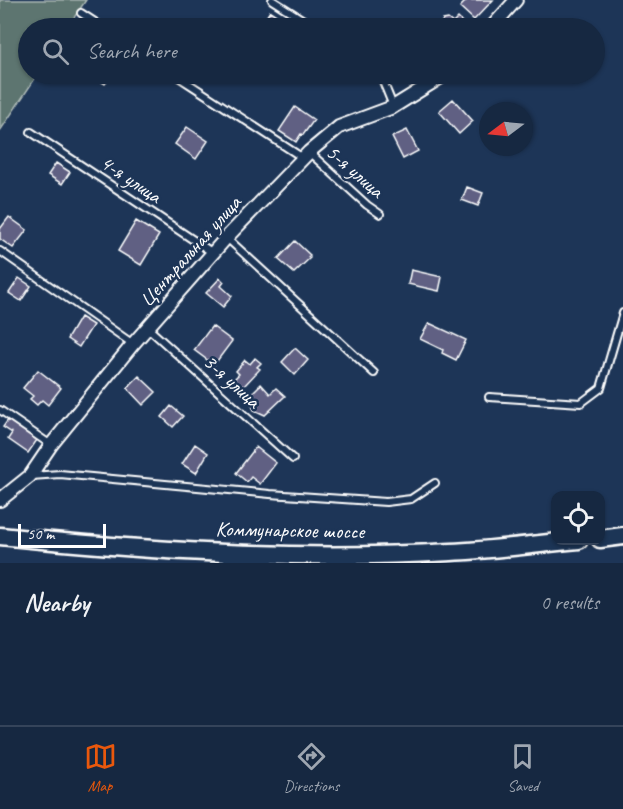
<!DOCTYPE html>
<meta charset="utf-8">
<style>
:root{--surface:#162841;--page:#23344c;--text:#f1f3f6;--muted:#9ea6b1;--line:#35445a;--accent:#ea580c}
body{margin:0;font-family:Caveat,sans-serif;background:var(--page);color:var(--text)}
.controls{position:absolute;right:18px;bottom:18px;display:grid;overflow:hidden;border-radius:12px;box-shadow:0 2px 4px #0004}
.controls button{width:54px;height:54px;display:grid;place-items:center;padding:0;border:0;border-bottom:2px solid var(--line);background:var(--surface);color:var(--text);font:30px sans-serif}
.compass{position:absolute;left:479px;top:102px;width:54px;height:54px;border-radius:50%;background:var(--surface);box-shadow:0 2px 4px #0004;rotate:254deg}
.scale{position:absolute;left:18px;bottom:15px;width:88px;box-sizing:border-box;padding-left:6px;border:3px solid #fff;border-top:0;font-size:16px;line-height:21px;white-space:nowrap;color:#fff;-webkit-text-stroke:4px #1d3557;paint-order:stroke}
.list{margin:0;padding:0;list-style:none}
h2{display:flex;justify-content:space-between;align-items:center;height:78px;margin:0;padding:0 24px;font-size:26px}
h2 small{font-size:20px;font-weight:400;color:var(--muted)}
.icon{flex:none;width:33px;height:33px;fill:none;stroke:currentColor;stroke-width:2;stroke-linecap:round;stroke-linejoin:round}
.map{position:relative;flex:none;width:623px;height:563px;overflow:hidden}
.search{position:absolute;background:var(--surface);box-shadow:0 2px 4px #0004;left:18px;right:18px;top:18px;height:66px;display:flex;align-items:center;gap:15px;box-sizing:border-box;padding:0 21px;border-radius:33px;color:var(--muted);font-size:22px}
.sheet{height:162px;background:var(--surface)}
nav{display:flex;justify-content:space-around;align-items:center;box-sizing:border-box;height:84px;border-top:2px solid var(--line);background:var(--surface);font-size:16px;color:var(--muted)}
nav a{display:grid;justify-items:center;gap:3px}
nav .on{color:var(--accent)}
.map>svg:first-child{display:block}
</style>
<div class="map">
<svg width="623" height="563" viewBox="0 0 623 563">
<rect width="100%" height="100%" fill="#1d3557"/>
<filter id="ink" filterUnits="userSpaceOnUse"><feTurbulence type="fractalNoise" baseFrequency=".0167" numOctaves="2"/><feDisplacementMap in="SourceGraphic" scale="12" xChannelSelector="R" yChannelSelector="G"/><feConvolveMatrix kernelMatrix="1 2 1 2 8 2 1 2 1" color-interpolation-filters="sRGB"/></filter>
<g filter="url(#ink)">
<path fill="#5d746f" stroke="#aebab7" stroke-width="1.5" d="M 0,0 L 86,0 L 67,28 L 28,28 L 28,74 L 38,74 L 0,131 Z"/>
<path fill="#606083" stroke="#fff" stroke-width="1.5" d="M 467,0 L 493,0 L 474,20 L 460,7 Z
M 270,11 L 296,28 L 259,28 Z
M 458,18 L 468,28 L 440,28 L 440,24 L 443,20 L 448,19 L 453,23 Z
M 89,74 L 117,74 L 114,79 L 110,77 L 105,84 Z
M 453,99 L 473,121 L 459,134 L 439,111 Z
M 295,107 L 314,120 L 303,135 L 301,134 L 296,142 L 279,131 Z
M 187,127 L 208,141 L 196,159 L 175,144 Z
M 407,130 L 418,151 L 403,159 L 392,137 Z
M 56,163 L 70,172 L 62,184 L 48,175 Z
M 467,187 L 483,193 L 478,206 L 462,200 Z
M 9,217 L 27,230 L 13,248 L 0,239 L 0,229 Z
M 136,221 L 159,235 L 141,265 L 118,251 Z
M 295,241 L 310,255 L 308,257 L 310,258 L 294,273 L 278,259 Z
M 411,270 L 442,277 L 439,291 L 408,284 Z
M 19,278 L 31,286 L 21,301 L 9,293 Z
M 220,278 L 224,282 L 221,286 L 232,296 L 223,307 L 206,293 Z
M 80,317 L 93,325 L 79,347 L 67,339 Z
M 429,323 L 466,340 L 456,360 L 442,353 L 443,350 L 420,339 Z
M 212,326 L 232,341 L 214,365 L 194,350 Z
M 295,348 L 308,360 L 295,375 L 282,362 Z
M 255,358 L 261,363 L 257,367 L 260,369 L 243,387 L 234,379 L 239,374 L 236,371 L 245,360 L 250,364 Z
M 38,370 L 61,388 L 48,405 L 42,400 L 37,405 L 30,399 L 33,396 L 23,388 Z
M 139,376 L 156,392 L 143,405 L 127,388 Z
M 261,384 L 270,394 L 276,388 L 285,396 L 265,415 L 254,410 L 248,397 Z
M 171,406 L 183,416 L 173,427 L 162,417 Z
M 8,420 L 37,440 L 28,453 L 8,439 L 12,433 L 3,427 Z
M 195,444 L 208,453 L 196,473 L 182,464 Z
M 256,447 L 276,463 L 260,484 L 251,477 L 247,482 L 236,473 Z"/>
<g fill="none" stroke-linecap="round" stroke-linejoin="round">
<g stroke="#fff" stroke-width="10">
<path id="lane" d="M 272,0 L 316,28
M 81,13 L 104,28
M 174,74 L 303,158
M 380,74 L 393,106
M 31,132 L 213,253
M 309,152 L 367,205 L 380,214
M 227,238 L 374,373
M 0,251 L 133,344
M 148,328 L 293,459
M 489,397 L 581,403 L 601,388 L 623,313
M 0,410 L 51,445
M 31,476 L 60,474 L 270,494 L 386,502 L 411,499 L 435,483"/>
</g>
<g stroke="#fff" stroke-width="16">
<path id="street" d="M 491,28 L 516,0
M 0,500 L 30,476 L 51,445 L 133,344 L 226,238 L 309,152 L 339,127 L 393,107 L 446,74"/>
</g>
<g stroke="#fff" stroke-width="21">
<path id="secondary" d="M 0,536 C 149,551 301,561 451,552 C 494,550 536,544 579,540
M 600,539 L 623,536"/>
</g>
<use href="#lane" stroke="#1d3557" stroke-width="6"/>
<use href="#street" stroke="#1d3557" stroke-width="12"/>
<use href="#secondary" stroke="#1d3557" stroke-width="16"/>
</g>
</g>
<g text-anchor="middle" dominant-baseline="central" stroke-width="5" stroke-linejoin="round" paint-order="stroke">
<g font-size="21" fill="#fff" stroke="#1d3557">
<text transform="translate(355 171) rotate(41)">5-я улица</text>
<text transform="translate(131 179) rotate(34)">4-я улица</text>
<text transform="translate(190 251) rotate(-48)">Центральная улица</text>
<text transform="translate(232 381) rotate(42)">3-я улица</text>
<text transform="translate(290 530) rotate(1)">Коммунарское шоссе</text>
</g>
</g>
</svg>
<div class="controls">
<button><svg class="icon" aria-label="locate" viewBox="0 0 24 24"><circle cx="12" cy="12" r="6"/><path d="M12 2v4M12 18v4M2 12h4M18 12h4"/></svg></button>
</div>
<svg class="compass" viewBox="-18 -18 36 36"><path d="M0-13l5 13h-10z" fill="#e53935"/><path d="M0 13l5-13h-10z" fill="#9ea6b1"/></svg>
<div class="scale">50 m</div>
<div class="search"><svg class="icon" aria-label="search" viewBox="0 0 24 24"><circle cx="10" cy="10" r="6"/><path d="M15 15l6 6"/></svg>Search here</div>
</div>
<section class="sheet">
<h2>Nearby<small>0 results</small></h2>
<ul class="list">
</ul>
</section>
<nav>
<a class="on"><svg class="icon" aria-label="map" viewBox="0 0 24 24"><path d="M3 6l6-2 6 2 6-2v14l-6 2-6-2-6 2zM9 4v14M15 6v14"/></svg>Map</a>
<a><svg class="icon" aria-label="directions" viewBox="0 0 24 24"><path d="M12 3l9 9-9 9-9-9zM9 14v-3h6M13 9l2 2-2 2"/></svg>Directions</a>
<a><svg class="icon" aria-label="saved" viewBox="0 0 24 24"><path d="M7 4h10v16l-5-4-5 4z"/></svg>Saved</a>
</nav>
